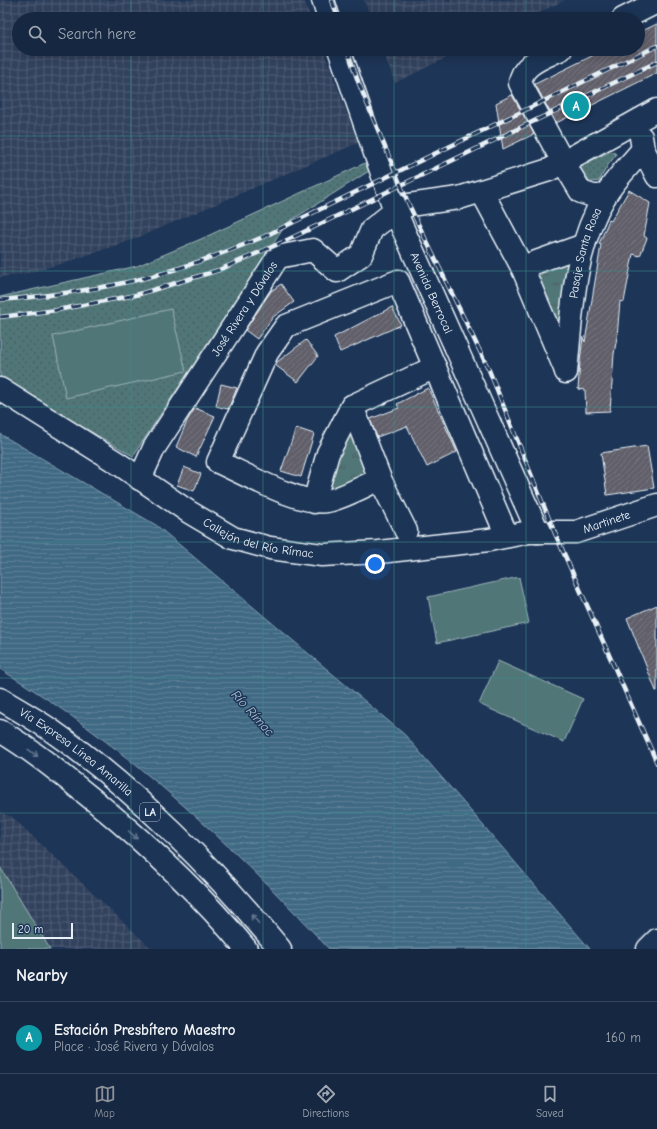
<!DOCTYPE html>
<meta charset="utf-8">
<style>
:root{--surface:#162841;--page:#23344c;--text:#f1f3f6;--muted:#9ea6b1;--line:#35445a;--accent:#8c9099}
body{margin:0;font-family:"Comic Neue",sans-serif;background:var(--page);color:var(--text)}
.scale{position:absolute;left:12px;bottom:10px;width:61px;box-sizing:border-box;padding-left:4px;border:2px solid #e8f1f8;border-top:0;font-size:11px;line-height:14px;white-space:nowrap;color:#e8f1f8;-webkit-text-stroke:3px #1d3557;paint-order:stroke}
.you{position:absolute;left:375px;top:564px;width:14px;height:14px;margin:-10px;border:3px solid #fff;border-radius:50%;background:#1a73e8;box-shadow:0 0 0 6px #1a73e833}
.badge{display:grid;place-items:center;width:26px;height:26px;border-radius:50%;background:var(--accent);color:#fff;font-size:13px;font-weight:700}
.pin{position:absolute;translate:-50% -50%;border:2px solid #fff;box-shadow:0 1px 4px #0006}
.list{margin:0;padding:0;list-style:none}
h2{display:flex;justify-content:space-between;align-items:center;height:52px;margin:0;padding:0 16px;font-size:17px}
h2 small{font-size:13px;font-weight:400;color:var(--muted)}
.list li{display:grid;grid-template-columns:26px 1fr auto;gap:12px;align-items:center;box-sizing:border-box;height:72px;padding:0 16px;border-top:1px solid var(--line)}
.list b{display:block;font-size:15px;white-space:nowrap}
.list p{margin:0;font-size:13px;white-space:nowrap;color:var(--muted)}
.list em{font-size:13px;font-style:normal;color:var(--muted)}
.icon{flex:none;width:22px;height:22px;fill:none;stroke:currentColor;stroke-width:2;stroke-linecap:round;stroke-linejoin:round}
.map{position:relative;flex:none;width:657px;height:949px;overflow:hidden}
.search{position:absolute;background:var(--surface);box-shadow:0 2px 10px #0003;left:12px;right:12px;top:12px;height:44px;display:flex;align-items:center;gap:10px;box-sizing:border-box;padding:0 14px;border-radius:22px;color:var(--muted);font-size:15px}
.sheet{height:124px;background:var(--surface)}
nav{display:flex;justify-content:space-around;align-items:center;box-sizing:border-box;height:56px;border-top:1px solid var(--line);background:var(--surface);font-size:11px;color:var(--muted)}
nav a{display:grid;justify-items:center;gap:2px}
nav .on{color:var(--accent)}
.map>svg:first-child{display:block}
</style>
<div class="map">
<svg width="657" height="949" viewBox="0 0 657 949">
<defs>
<pattern id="industrial-grid" width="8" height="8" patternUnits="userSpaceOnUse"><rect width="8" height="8" fill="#31425d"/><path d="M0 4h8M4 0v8" fill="none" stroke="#4f5e75"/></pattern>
<pattern id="grass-dots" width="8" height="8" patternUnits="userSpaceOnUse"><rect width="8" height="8" fill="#517678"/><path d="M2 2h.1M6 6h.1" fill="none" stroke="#4c5f61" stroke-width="1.8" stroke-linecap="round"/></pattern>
<pattern id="park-tufts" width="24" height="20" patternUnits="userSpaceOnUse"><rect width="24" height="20" fill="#517678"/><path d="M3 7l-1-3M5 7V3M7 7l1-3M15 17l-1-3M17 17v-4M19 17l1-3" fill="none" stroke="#4c5f61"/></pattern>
<pattern id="water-rules" width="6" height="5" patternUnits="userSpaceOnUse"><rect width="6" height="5" fill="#3f6a84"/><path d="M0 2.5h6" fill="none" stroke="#5b8096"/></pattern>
<pattern id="building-hatch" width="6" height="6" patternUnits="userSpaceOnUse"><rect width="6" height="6" fill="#605f6a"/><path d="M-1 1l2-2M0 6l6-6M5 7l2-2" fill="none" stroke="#777680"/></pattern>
</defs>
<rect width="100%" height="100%" fill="#1d3557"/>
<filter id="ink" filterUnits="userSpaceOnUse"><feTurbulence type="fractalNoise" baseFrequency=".025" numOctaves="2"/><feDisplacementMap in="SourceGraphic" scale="8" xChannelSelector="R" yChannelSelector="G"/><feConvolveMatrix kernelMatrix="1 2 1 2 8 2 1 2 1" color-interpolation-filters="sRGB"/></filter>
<g filter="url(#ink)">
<path fill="url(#industrial-grid)" d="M 0,0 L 304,0 L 311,19 L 19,19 L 19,49 L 323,49 L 358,143 L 132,240 L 64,263 L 28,273 L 0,277 Z
M 364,0 L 565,0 L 526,19 L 371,19 Z
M 382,49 L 464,49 L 395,83 Z
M 0,812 L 12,817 L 152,949 L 0,949 Z"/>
<path fill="url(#grass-dots)" stroke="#9cb4b8" d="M 611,151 L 615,153 L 616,155 L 608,165 L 599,181 L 586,183 L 580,170 L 582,165 Z
M 365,163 L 369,171 L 287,223 L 133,456 L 0,379 L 0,297 L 137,266 L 201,239 Z"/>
<path fill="url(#park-tufts)" stroke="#9cb4b8" d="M 565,263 L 568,264 L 562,321 L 553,319 L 537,276 Z
M 352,406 L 380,479 L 327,501 L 328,453 Z"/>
<path fill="#517678" stroke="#9cb4b8" d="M 171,309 L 186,371 L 66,398 L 53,336 Z
M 519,577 L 529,623 L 437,643 L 428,597 Z
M 498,661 L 583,699 L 564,742 L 479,704 Z
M 0,867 L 50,949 L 0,949 Z"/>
<path fill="url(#water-rules)" stroke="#83a0b2" d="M 0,434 L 156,525 L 405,735 L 590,949 L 329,949 C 231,843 124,744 0,669 Z"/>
<path fill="url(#building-hatch)" stroke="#e8f1f8" d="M 657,24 L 657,73 L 556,123 L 535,84 L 606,49 L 638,49 L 638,33 Z
M 512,95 L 534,134 L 503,149 L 496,103 Z
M 629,190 L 650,203 L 644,236 L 647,238 L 640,256 L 633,254 L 624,302 L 620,301 L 617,337 L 614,354 L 610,411 L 586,412 L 585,390 L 578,389 L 580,362 L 583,337 L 585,342 L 601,245 L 599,244 L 609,220 L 611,221 Z
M 281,284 L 294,302 L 273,317 L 257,339 L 245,330 L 271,291 Z
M 392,307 L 401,325 L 340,352 L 334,337 Z
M 306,340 L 318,356 L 298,382 L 275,365 L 277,362 Z
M 221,384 L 237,388 L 228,409 L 216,406 Z
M 428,388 L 457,452 L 427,467 L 407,426 L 377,437 L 370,419 L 399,408 L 397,404 Z
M 195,408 L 215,416 L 196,457 L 176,447 L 187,421 Z
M 296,428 L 314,434 L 301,477 L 281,471 Z
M 647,446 L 654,488 L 607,495 L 601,453 Z
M 184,467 L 201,474 L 194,491 L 177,485 Z
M 657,605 L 657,691 L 656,691 L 627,618 Z"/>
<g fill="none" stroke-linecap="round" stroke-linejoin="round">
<g stroke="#e8f1f8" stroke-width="25">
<g id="street">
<path d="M 323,0 L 329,19"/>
<path d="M 623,19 L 657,2"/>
<path id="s1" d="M 339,49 L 395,211 L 538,532"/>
<path d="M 561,49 C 545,57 522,63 520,83 L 563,162 L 581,192 L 593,196 L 605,196"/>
<path d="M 641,137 L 643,149 L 657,176"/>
<path d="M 482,192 L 522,267 L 566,371"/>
<path d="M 522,267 L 584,245"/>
<path id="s2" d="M 566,372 C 572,312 573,249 605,196 C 615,179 631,164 643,149"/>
<path id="s3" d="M 0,389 L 119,464 L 189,512 L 233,538 L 270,548 L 322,555 L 379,552 L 489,540 L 529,532 L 576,532 L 657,505"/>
<path d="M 352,406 L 380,479 L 406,531"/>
<path id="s4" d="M 140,479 L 154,448 L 278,257 L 313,250 L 337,271 L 361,255 L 372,229 L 395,211 L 409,205 L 459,198 L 549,170 L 657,110"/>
<path d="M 380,479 C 366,485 341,499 327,501 C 302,506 243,473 218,462 L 267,353 L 286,326 L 398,281 L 507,536"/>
<path d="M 314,502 L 328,453 L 352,406 L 435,367"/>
</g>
</g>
<g stroke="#e8f1f8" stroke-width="25">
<g id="highway">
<path id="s5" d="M 0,699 C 17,709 35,719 52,731 C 135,789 216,871 280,949"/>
<path d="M 0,731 C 34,751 65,777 96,802 C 149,846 202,895 246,949"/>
<path d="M 648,949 L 657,940"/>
</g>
</g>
<use href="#street" stroke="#1d3557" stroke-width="22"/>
<use href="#highway" stroke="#1d3557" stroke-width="22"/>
<g stroke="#e8f1f8" stroke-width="4.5">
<path id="rail" d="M 332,0 L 338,19
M 347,49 L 359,84 L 409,205 L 489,370 L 554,531 L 657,763
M 0,300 C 49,296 97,290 145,278 C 185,268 224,253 263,237 L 657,46
M 0,317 L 57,310 L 136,295 L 219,270 L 283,242 L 657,62"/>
</g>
<use href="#rail" stroke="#1d3557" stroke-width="3" stroke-dasharray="9" stroke-linecap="butt"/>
</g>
<defs><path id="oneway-shaft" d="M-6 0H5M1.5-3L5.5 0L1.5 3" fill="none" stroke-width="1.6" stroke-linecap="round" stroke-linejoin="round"/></defs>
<g stroke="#64778f">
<use href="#oneway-shaft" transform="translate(33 753) rotate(36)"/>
<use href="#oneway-shaft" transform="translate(133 835) rotate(42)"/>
<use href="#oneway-shaft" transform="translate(255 919) rotate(-132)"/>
</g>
</g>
<path fill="none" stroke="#3a8f8a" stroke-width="1" stroke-opacity="0.55" d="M 131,0 L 131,19M 263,0 L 263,19M 394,0 L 394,19M 526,0 L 526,19M 131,49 L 131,949M 263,49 L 263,949M 394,49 L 394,949M 526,49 L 526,949M 0,136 L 657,136M 0,271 L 657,271M 0,407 L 657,407M 0,542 L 657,542M 0,678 L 657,678M 0,813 L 657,813"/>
<g text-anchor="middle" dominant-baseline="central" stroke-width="3" stroke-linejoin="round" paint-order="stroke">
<rect fill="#1d3557" stroke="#abb9c8" stroke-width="1" x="140" y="803" width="20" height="18" rx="3"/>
<g font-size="11" font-weight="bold" fill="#e8f1f8">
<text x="150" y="812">LA</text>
</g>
<g font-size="12" fill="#e8f1f8" stroke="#1d3557">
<text stroke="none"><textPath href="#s2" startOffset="121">Pasaje Santa Rosa</textPath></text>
<text stroke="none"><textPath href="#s1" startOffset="261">Avenida Berrocal</textPath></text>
<text stroke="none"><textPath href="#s4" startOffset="200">José Rivera y Dávalos</textPath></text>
<text stroke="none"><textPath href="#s3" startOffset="655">Martinete</textPath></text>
<text stroke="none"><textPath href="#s3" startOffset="301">Callejón del Río Rímac</textPath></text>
<text stroke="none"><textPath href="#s5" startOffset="93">Vía Expresa Línea Amarilla</textPath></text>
</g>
<g font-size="13" font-style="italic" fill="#adc2cf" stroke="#1d3557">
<text transform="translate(253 713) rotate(48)">Río Rímac</text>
</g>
</g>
</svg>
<div class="scale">20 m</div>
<div class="you"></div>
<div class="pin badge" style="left:576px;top:106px;background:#0f9aa8">A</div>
<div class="search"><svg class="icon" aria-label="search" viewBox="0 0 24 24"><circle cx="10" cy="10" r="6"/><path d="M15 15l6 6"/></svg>Search here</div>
</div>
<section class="sheet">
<h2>Nearby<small></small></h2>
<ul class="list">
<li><span class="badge" style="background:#0f9aa8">A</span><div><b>Estación Presbítero Maestro</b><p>Place · José Rivera y Dávalos</p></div><em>160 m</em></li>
</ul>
</section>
<nav>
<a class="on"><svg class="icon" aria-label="map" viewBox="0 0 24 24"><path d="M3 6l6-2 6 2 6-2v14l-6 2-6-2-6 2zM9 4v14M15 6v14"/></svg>Map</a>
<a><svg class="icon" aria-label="directions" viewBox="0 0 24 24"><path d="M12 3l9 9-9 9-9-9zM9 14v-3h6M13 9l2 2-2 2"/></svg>Directions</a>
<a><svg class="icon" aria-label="saved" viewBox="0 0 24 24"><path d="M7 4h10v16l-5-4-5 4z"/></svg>Saved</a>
</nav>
